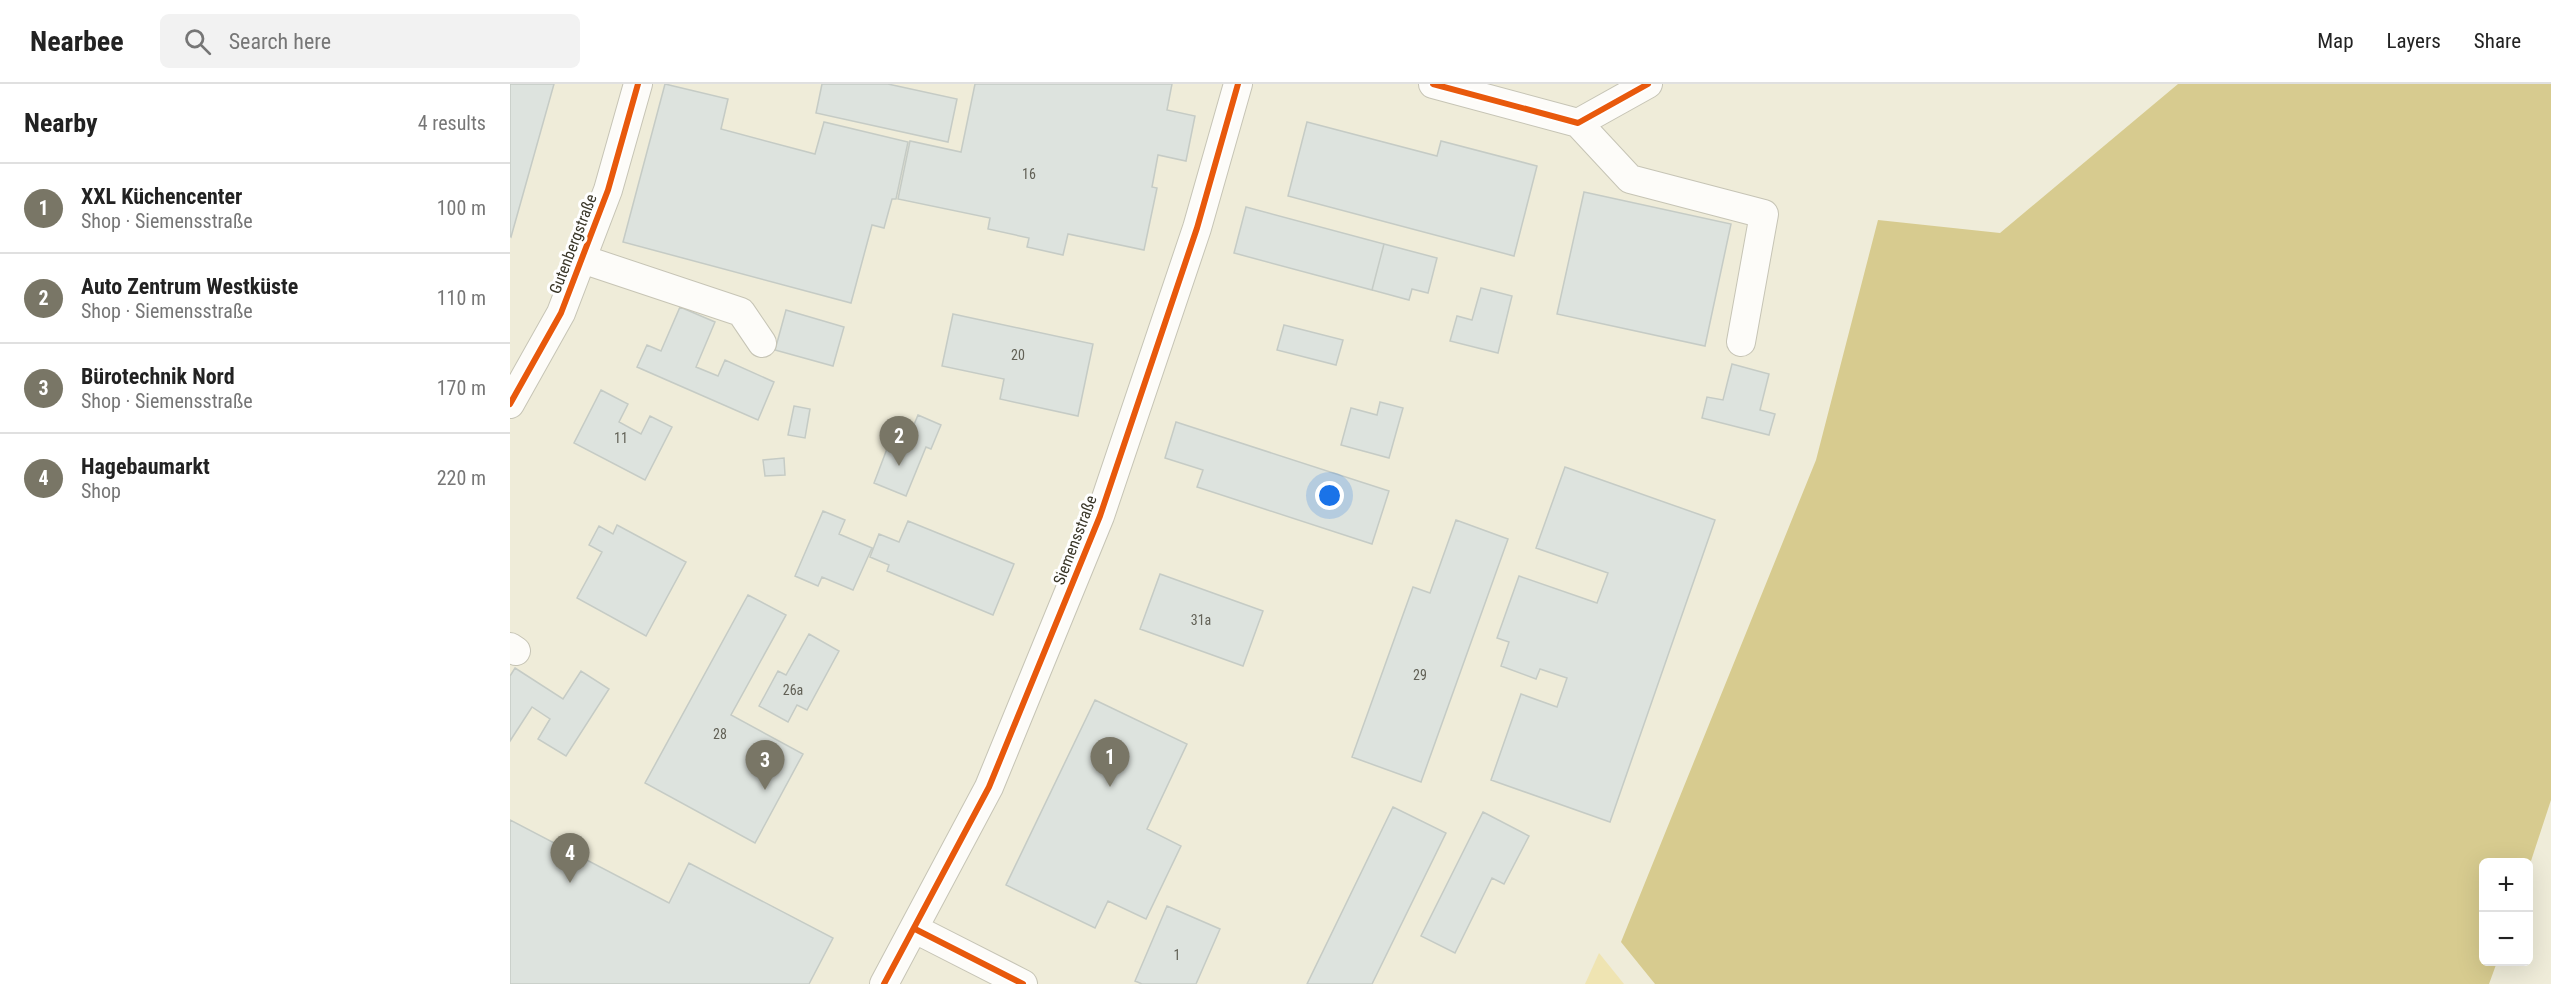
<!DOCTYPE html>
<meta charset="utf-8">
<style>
:root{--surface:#fff;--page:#f2f2f2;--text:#222;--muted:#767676;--line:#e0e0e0;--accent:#797666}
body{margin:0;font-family:"Roboto Condensed",sans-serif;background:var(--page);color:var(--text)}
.controls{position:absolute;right:18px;bottom:18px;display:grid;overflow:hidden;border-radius:9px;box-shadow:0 6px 24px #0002}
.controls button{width:54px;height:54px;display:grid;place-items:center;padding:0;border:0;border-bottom:2px solid var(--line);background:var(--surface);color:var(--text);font:30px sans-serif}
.you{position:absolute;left:820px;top:412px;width:21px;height:21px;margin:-15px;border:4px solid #fff;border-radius:50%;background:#1a73e8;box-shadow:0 0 0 9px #1a73e833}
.badge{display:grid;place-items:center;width:39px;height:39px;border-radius:50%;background:var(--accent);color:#fff;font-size:20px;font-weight:700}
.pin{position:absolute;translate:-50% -50px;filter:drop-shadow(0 2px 3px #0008)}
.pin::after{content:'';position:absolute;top:32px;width:21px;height:18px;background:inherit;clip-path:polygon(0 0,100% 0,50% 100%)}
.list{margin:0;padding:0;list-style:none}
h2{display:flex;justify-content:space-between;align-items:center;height:78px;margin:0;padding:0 24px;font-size:26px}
h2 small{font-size:20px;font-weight:400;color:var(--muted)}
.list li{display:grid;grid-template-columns:39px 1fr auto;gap:18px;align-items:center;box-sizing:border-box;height:90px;padding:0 24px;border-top:2px solid var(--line)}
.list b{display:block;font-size:22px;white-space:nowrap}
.list p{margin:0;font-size:20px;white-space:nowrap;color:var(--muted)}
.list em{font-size:20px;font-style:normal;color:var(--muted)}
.icon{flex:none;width:33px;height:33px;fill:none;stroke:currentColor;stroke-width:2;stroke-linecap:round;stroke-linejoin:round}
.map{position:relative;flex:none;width:2041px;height:900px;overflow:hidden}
header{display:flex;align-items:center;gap:36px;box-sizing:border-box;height:84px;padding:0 30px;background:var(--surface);border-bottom:2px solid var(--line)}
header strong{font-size:28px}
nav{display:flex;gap:33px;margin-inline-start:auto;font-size:21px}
.search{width:420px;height:54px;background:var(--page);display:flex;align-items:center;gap:15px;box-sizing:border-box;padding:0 21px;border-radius:9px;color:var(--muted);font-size:22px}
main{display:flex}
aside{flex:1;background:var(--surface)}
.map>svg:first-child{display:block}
</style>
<header>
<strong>Nearbee</strong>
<div class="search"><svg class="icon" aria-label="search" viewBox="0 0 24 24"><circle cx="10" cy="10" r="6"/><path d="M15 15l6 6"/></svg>Search here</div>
<nav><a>Map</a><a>Layers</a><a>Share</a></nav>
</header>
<main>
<aside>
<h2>Nearby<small>4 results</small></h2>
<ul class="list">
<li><span class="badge">1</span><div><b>XXL Küchencenter</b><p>Shop · Siemensstraße</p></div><em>100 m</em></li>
<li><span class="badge">2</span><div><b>Auto Zentrum Westküste</b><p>Shop · Siemensstraße</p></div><em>110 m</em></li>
<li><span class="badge">3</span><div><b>Bürotechnik Nord</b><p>Shop · Siemensstraße</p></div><em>170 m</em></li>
<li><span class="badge">4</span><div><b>Hagebaumarkt</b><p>Shop</p></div><em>220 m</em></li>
</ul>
</aside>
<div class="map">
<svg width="2041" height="900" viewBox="0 0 2041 900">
<rect width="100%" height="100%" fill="#efecd9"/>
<path fill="#efe4b2" d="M 1089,869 L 1114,900 L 1075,900 Z"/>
<path fill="#d7cb8f" d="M 1668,0 L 2041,0 L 2041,716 L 2019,783 L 2018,778 L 1974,778 L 1974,878 L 1987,878 L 1979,900 L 1145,900 L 1111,858 L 1306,376 L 1368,136 L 1490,149 Z"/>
<path fill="#dde3de" stroke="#c5cbc5" stroke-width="1.5" d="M 0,0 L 44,0 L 1,153 L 0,152 Z
M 155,0 L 218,15 L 211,45 L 305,70 L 314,38 L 398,58 L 386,115 L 382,115 L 374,144 L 362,141 L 341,219 L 113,158 Z
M 312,0 L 378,0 L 447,15 L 438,58 L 306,29 Z
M 465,0 L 662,0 L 657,26 L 685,32 L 676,77 L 648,71 L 642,103 L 647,104 L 634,166 L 558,150 L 553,171 L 517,163 L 519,154 L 478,145 L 480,134 L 388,115 L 400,57 L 451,68 Z
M 797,38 L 927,72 L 931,57 L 1027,82 L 1004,172 L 778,112 Z
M 1074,108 L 1221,140 L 1195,262 L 1047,230 Z
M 736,123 L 874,160 L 862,206 L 724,169 Z
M 874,160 L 927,174 L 918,209 L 902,205 L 899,216 L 862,206 Z
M 971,204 L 1002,212 L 988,269 L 940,257 L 947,232 L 962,236 Z
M 170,223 L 205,238 L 186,283 L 208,292 L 215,276 L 264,298 L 248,336 L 127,283 L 137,261 L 151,267 Z
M 276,226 L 334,243 L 323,282 L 265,266 Z
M 443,230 L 583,260 L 568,332 L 490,315 L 494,295 L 432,282 Z
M 774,241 L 833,256 L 826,281 L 767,266 Z
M 1222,280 L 1259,290 L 1250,326 L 1265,330 L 1259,351 L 1192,334 L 1197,313 L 1213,316 Z
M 91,306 L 118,320 L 109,338 L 131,350 L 140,332 L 162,343 L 135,396 L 64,359 Z
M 870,318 L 893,324 L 879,374 L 831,361 L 841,324 L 867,331 Z
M 284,322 L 300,325 L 295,354 L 278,351 Z
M 408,331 L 431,341 L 421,365 L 416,363 L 396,412 L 364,399 L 383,349 L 398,355 Z
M 666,338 L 879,407 L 862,460 L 687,403 L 693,386 L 655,374 Z
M 274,374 L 275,391 L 255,392 L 253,376 Z
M 1055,383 L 1205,436 L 1100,738 L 981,696 L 1011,610 L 1047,623 L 1057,594 L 1030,585 L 1026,595 L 991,582 L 999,558 L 987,554 L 1009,492 L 1087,519 L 1098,489 L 1026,464 Z
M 313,427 L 335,436 L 329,450 L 362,464 L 343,506 L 312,493 L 308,502 L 285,492 Z
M 946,436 L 998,455 L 911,698 L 842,673 L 903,503 L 920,509 Z
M 398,437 L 504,480 L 483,531 L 377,487 L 379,481 L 360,473 L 369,450 L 389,458 Z
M 107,441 L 176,478 L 136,552 L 67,514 L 92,468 L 79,461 L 89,442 L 103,450 Z
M 650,490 L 753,527 L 733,582 L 630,545 Z
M 238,511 L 276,531 L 221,631 L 293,670 L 245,759 L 135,699 Z
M 299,550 L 329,567 L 297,626 L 287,621 L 278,638 L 249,622 L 268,587 L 276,591 Z
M 5,584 L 53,615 L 71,587 L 99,605 L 56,672 L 28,655 L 40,635 L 22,623 L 0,657 L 0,592 Z
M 585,616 L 677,660 L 637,745 L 671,762 L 636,835 L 598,817 L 585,844 L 496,801 Z
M 883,723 L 936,749 L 862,900 L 797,900 Z
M 973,728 L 1019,752 L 994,800 L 982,794 L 945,869 L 911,852 Z
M 0,736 L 159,819 L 179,779 L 323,854 L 299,900 L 0,900 Z
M 657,822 L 710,845 L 686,900 L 632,900 L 625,897 Z"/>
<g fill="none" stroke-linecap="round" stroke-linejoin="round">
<g stroke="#c6c4b5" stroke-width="30">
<path id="minor" d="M 923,0 L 1068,39 L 1138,0
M 1068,39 L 1120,95 L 1254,130 L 1231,258
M 72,175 L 231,228 L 252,259
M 0,320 L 51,229 L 98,106 L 128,0
M 0,563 L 6,567
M 405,845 L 513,900
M 374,900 L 479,703 L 590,432 L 687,144 L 728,0"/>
</g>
<use href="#minor" stroke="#fdfcf9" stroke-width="28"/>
<g stroke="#fff" stroke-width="10">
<path id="cycleway" d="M 923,0 L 1068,39 L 1138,0
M 0,320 L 51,229 L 98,106 L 128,0
M 405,845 L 513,900
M 374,900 L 479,703 L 590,432 L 687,144 L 728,0"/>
</g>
<use href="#cycleway" stroke="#e8590c" stroke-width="6"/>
</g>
<g text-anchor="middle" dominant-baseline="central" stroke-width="6" stroke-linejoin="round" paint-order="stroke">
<g font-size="14" fill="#626156">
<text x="519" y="90">16</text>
<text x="508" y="271">20</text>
<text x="111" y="354">11</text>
<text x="691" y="536">31a</text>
<text x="910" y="591">29</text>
<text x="283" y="606">26a</text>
<text x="210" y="650">28</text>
<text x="667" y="871">1</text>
</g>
<g font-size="16" fill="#393628" stroke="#fff">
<text transform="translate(63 160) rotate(-69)">Gutenbergstraße</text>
<text transform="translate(565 456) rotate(-69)">Siemensstraße</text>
</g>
</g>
</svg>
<div class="controls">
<button>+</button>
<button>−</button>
</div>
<div class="you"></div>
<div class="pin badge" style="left:600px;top:703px">1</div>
<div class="pin badge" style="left:389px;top:382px">2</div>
<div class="pin badge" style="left:255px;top:706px">3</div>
<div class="pin badge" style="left:60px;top:799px">4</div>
</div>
</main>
